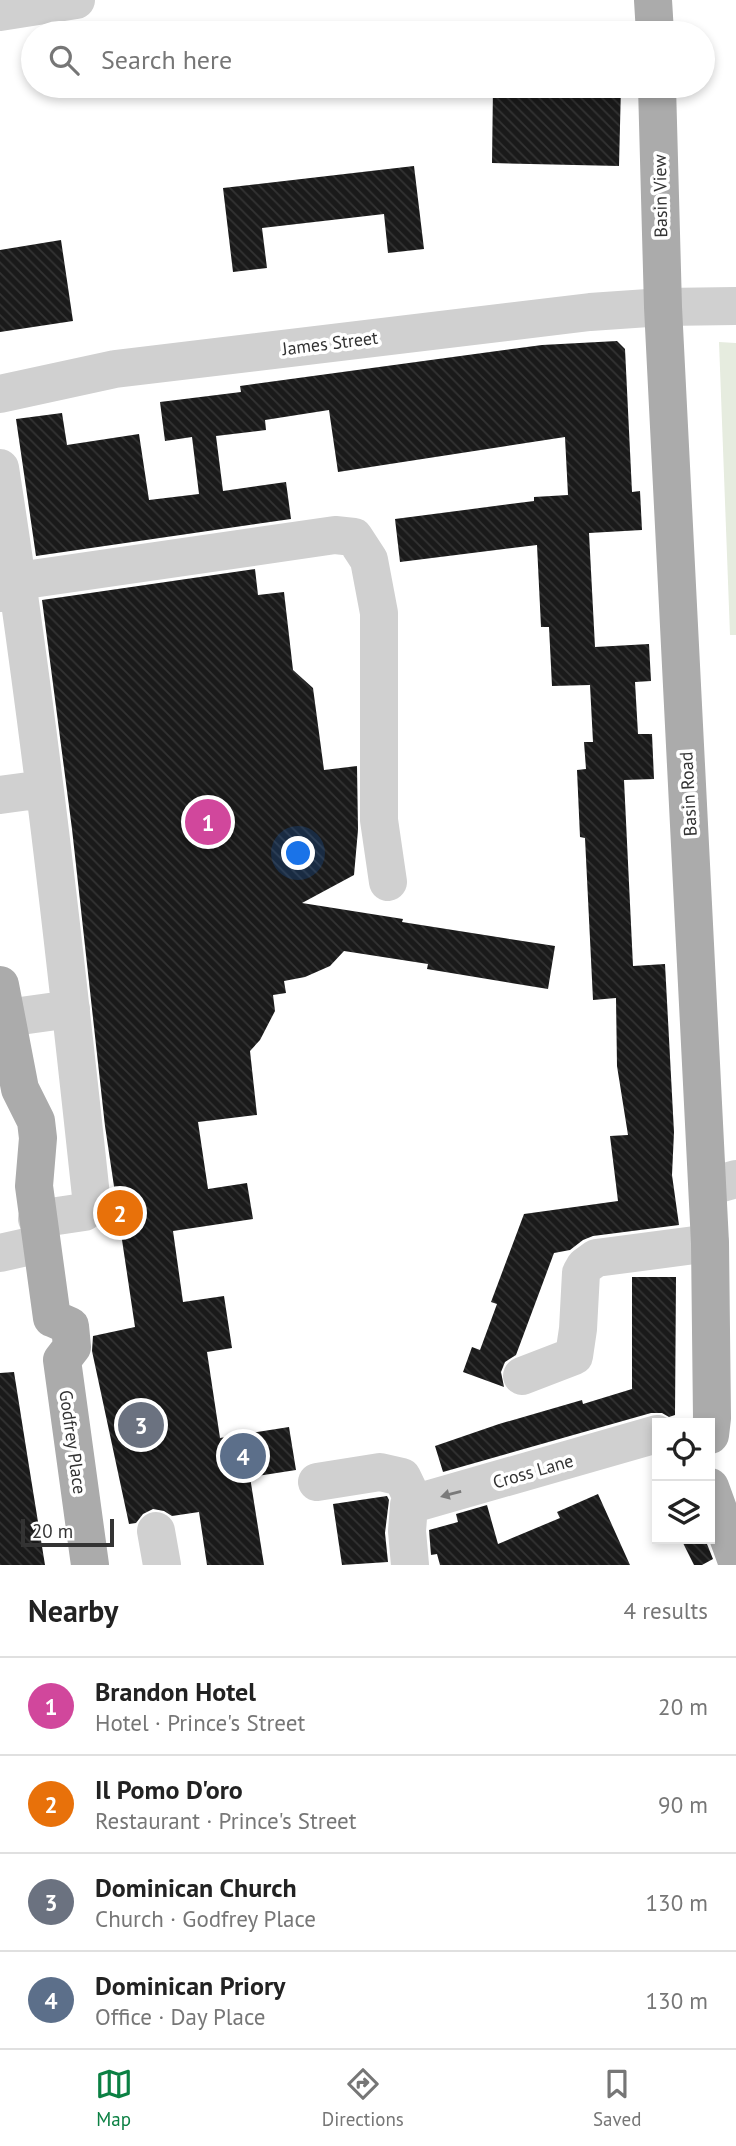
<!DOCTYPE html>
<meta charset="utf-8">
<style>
:root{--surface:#fff;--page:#f2f2f2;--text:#222;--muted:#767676;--line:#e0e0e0;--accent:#0b8043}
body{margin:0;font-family:"PT Sans",sans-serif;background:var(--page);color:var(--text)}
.controls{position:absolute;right:21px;bottom:21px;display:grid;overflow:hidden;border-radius:0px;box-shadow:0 4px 10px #0003}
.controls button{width:63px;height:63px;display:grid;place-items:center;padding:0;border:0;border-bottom:2px solid var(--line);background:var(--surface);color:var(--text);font:35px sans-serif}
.scale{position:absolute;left:21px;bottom:18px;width:93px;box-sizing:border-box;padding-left:7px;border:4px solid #333;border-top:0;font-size:19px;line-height:24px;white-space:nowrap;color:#333;-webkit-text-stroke:5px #fff;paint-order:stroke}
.you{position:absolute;left:299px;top:854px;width:24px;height:24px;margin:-18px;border:5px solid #fff;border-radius:50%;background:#1a73e8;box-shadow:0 0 0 10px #1a73e833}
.badge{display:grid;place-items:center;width:46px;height:46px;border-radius:50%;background:var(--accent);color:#fff;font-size:23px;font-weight:700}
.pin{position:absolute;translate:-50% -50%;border:4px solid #fff;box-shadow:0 2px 7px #0006}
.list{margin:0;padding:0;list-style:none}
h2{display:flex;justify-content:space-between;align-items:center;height:91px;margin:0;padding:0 28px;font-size:30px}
h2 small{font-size:23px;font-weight:400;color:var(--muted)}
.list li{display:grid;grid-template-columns:46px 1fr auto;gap:21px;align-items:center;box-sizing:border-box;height:98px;padding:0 28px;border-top:2px solid var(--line)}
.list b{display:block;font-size:26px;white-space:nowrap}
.list p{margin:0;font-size:23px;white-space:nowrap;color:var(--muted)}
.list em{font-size:23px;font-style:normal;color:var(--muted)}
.icon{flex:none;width:38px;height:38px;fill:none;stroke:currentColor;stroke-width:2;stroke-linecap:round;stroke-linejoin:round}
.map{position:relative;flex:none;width:736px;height:1565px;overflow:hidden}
.search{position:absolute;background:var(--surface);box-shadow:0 4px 10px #0003;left:21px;right:21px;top:21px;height:77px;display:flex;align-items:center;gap:18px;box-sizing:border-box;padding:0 24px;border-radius:38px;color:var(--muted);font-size:26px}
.sheet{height:483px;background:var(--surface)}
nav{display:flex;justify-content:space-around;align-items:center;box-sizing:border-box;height:98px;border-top:2px solid var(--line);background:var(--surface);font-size:19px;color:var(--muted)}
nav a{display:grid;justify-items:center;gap:4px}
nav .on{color:var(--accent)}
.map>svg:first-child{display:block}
</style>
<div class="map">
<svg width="736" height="1565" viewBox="0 0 736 1565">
<defs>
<pattern id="building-back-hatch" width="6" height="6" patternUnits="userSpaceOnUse" patternTransform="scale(1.75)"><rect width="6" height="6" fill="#1a1a1a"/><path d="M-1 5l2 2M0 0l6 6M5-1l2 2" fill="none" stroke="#333"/></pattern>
</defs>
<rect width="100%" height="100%" fill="#fff"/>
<path fill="#e6ecdf" d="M 719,342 L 736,343 L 736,635 L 730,635 Z"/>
<path fill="url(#building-back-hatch)" d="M 493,86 L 621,86 L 619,166 L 492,163 Z
M 414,166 L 424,249 L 388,253 L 384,214 L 262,228 L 267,268 L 233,272 L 223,188 Z
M 61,240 L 73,321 L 0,332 L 0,250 Z
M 617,341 L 625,349 L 632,492 L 640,491 L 642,530 L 589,533 L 595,647 L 649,644 L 651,681 L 635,682 L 638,734 L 652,734 L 654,779 L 624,780 L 633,966 L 665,964 L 674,1132 L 672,1175 L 679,1225 L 593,1236 L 583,1240 L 570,1250 L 554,1253 L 516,1355 L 505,1362 L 501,1372 L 504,1387 L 463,1372 L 472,1347 L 480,1350 L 497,1304 L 491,1302 L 524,1214 L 618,1201 L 610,1136 L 628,1135 L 617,1066 L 616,998 L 593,1000 L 585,838 L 580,837 L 577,770 L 586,769 L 584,742 L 593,742 L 590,685 L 552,686 L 549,627 L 541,627 L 537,545 L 400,562 L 395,519 L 534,501 L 534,497 L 568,495 L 565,437 L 338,472 L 329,410 L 265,420 L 266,430 L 216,436 L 223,491 L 286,482 L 291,519 L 36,556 L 16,419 L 62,413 L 67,445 L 139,434 L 149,500 L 199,494 L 192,437 L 165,441 L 160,402 L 241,392 L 240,386 L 542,345 Z
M 255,569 L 258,595 L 284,592 L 293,670 L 313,688 L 324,770 L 357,766 L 358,830 L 354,875 L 302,903 L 403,919 L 402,922 L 555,946 L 548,989 L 427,969 L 428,964 L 344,951 L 330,966 L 305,977 L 284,981 L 286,993 L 273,995 L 275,1011 L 260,1040 L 250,1051 L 257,1115 L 198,1122 L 208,1189 L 247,1183 L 253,1219 L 173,1231 L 183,1302 L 224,1296 L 232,1348 L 207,1352 L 220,1438 L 289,1427 L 296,1470 L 250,1477 L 264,1565 L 207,1565 L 199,1512 L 172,1516 L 164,1511 L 153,1509 L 143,1514 L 136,1523 L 129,1524 L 92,1351 L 93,1336 L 135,1327 L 105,1126 L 72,829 L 42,600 Z
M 632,1277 L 676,1277 L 675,1415 L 669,1417 L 662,1413 L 651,1413 L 443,1472 L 435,1446 L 499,1424 L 582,1400 L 583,1404 L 632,1389 Z
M 14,1372 L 28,1460 L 45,1565 L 0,1565 L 0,1373 Z
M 598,1494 L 630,1565 L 440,1565 L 437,1554 L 431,1555 L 429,1530 L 458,1522 L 456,1514 L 487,1505 L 498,1544 L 560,1518 L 557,1512 Z
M 387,1496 L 389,1500 L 385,1533 L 388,1562 L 342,1565 L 333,1504 Z
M 681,1539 L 705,1539 L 713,1559 L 702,1565 L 694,1565 Z"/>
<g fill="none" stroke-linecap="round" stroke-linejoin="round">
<path stroke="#d0d0d0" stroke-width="38" d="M 0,12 L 76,0
M 0,394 L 115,369 L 590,312 L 663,307 L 736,306
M 0,468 C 38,710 65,953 91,1196 L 90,1206 L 84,1212 L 37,1219
M 0,593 L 18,581 L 335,535 L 354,537 L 369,560 L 379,613 L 379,820 L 388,882
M 0,795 L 44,789
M 6,1018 L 71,1009
M 708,1187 L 736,1179
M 0,1253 L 40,1244
M 522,1376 L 574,1356 L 578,1329 L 581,1273 L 585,1266 L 596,1258 L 710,1243
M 317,1482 L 380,1472 L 402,1477 L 415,1504
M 156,1531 L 162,1565
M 410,1565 L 407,1531 L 409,1505 L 657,1434"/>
<path stroke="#ababab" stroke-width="38" d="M 653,0 L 655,33
M 657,86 L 663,307 L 710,1243 L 712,1418 L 710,1435
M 0,985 L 20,1089 L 36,1121 L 38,1138 L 34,1186 L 52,1318
M 52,1318 L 70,1326 L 72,1347 L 62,1360 L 90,1565
M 710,1487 L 736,1559"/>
</g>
<defs><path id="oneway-solid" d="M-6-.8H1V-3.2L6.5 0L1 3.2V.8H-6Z" transform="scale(1.75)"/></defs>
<use fill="#7a7a7a" href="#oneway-solid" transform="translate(451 1494) rotate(165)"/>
<g text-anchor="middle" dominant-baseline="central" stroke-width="7" stroke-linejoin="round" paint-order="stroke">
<g font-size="18" fill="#333" stroke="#fff">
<text transform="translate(660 196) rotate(-91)">Basin View</text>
<text transform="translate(330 343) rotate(-7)">James Street</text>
<text transform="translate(688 794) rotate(-93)">Basin Road</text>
<text transform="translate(73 1442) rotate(82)">Godfrey Place</text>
<text transform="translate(533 1471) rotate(-16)">Cross Lane</text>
</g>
</g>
</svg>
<div class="controls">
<button><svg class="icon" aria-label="locate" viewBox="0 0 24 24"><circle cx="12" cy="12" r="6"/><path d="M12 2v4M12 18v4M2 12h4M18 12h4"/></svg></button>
<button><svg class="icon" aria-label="layers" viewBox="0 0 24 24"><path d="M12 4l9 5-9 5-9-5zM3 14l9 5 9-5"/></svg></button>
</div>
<div class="scale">20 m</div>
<div class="you"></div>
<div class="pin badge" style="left:208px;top:822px;background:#d1479c">1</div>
<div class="pin badge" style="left:120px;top:1213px;background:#e8710a">2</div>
<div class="pin badge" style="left:141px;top:1425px;background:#6b7280">3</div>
<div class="pin badge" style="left:243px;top:1456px;background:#5c6f8a">4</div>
<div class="search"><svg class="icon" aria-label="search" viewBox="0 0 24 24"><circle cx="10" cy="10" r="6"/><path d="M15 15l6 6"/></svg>Search here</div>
</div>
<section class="sheet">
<h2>Nearby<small>4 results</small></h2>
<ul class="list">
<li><span class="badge" style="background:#d1479c">1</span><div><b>Brandon Hotel</b><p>Hotel · Prince's Street</p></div><em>20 m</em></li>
<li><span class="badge" style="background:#e8710a">2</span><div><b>Il Pomo D'oro</b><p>Restaurant · Prince's Street</p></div><em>90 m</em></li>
<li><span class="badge" style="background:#6b7280">3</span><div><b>Dominican Church</b><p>Church · Godfrey Place</p></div><em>130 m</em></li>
<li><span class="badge" style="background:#5c6f8a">4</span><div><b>Dominican Priory</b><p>Office · Day Place</p></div><em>130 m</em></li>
</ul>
</section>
<nav>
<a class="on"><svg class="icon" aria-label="map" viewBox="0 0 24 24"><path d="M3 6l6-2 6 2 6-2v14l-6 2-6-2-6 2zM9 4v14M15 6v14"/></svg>Map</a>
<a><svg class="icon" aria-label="directions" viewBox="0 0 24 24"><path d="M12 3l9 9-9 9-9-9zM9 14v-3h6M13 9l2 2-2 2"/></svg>Directions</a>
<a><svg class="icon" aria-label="saved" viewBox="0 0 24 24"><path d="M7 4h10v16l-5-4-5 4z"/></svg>Saved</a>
</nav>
